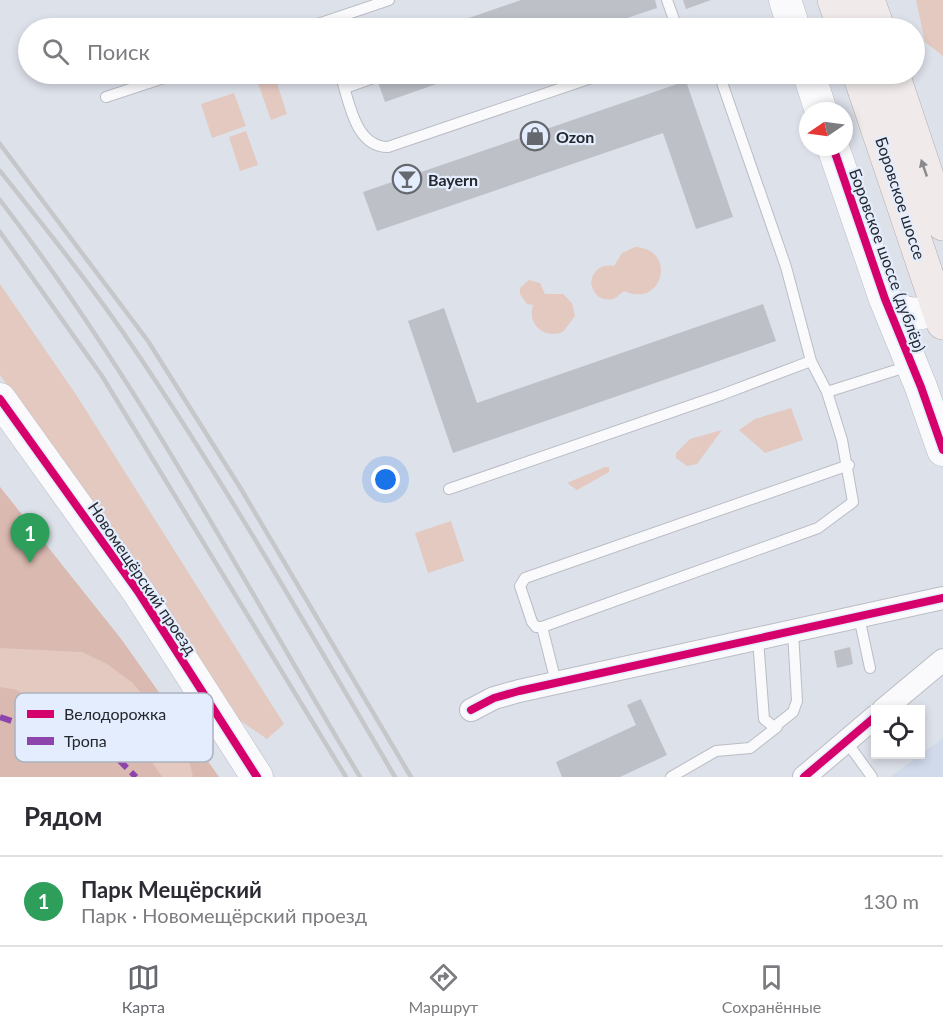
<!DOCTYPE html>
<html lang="ru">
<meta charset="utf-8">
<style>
:root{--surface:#fff;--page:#f7f7f7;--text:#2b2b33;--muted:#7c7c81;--line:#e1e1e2;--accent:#65686f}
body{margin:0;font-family:Lato,sans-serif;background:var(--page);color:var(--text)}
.controls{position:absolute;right:18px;bottom:18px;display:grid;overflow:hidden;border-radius:0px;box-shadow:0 3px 9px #0003}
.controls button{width:54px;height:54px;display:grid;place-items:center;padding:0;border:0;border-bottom:2px solid var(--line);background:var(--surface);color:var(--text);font:30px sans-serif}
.compass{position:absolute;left:799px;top:102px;width:54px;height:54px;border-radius:50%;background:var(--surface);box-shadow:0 3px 9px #0003;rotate:257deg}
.you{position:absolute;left:386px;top:480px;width:21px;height:21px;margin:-15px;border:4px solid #fff;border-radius:50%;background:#1a73e8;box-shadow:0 0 0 9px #1a73e833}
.badge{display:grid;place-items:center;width:39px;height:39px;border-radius:50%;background:var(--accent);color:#fff;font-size:20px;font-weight:700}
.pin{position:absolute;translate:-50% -50px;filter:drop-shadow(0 2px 3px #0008)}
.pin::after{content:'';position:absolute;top:32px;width:21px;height:18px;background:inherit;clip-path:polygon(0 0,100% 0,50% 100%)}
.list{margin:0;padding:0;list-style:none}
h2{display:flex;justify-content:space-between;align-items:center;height:78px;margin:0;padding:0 24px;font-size:26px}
h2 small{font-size:20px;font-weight:400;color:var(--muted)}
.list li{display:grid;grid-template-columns:39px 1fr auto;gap:18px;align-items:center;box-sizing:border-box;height:90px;padding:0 24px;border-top:2px solid var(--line)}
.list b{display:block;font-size:22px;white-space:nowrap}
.list p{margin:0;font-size:20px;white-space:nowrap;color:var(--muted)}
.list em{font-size:20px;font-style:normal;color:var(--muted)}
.icon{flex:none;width:33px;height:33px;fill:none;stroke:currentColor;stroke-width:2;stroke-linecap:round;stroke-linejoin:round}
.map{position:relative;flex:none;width:943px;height:777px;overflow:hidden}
.search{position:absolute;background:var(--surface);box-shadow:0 3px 9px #0003;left:18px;right:18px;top:18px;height:66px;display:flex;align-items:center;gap:15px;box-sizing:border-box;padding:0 21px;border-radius:33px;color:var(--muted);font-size:22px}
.sheet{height:168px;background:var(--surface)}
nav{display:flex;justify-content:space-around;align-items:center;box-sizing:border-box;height:84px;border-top:2px solid var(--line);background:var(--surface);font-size:16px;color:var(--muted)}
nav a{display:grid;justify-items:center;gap:3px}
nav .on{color:var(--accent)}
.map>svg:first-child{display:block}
</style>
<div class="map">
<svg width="943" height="777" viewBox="0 0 943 777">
<rect width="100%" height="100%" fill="#dde1ea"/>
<path fill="#d1daeb" d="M 943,738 L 943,777 L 890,777 Z"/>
<path fill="#e4c9c1" d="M 916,0 L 943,0 L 943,56 L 925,42 Z
M 275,77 L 287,114 L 271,120 L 258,83 Z
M 234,93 L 246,126 L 212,138 L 201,104 Z
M 246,131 L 258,165 L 240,171 L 229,137 Z
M 635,247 C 678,249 663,309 624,291 L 614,299 C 601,301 594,296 591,283 C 593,270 601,264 614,266 L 622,253 Z
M 529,280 L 540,283 L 545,294 L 563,294 L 572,303 L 575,316 L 563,332 C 544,339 527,325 533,305 L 527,304 L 520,294 L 520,288 Z
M 0,284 L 77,396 L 284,724 L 267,739 L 223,709 L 172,615 L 0,375 Z
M 791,408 L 803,440 L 765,453 L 739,430 L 755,419 Z
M 722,430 L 697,464 L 687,466 L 676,458 L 676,453 L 690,439 Z
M 605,467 L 609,467 L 609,472 L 577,490 L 567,483 Z
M 0,487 L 121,639 L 219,777 L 0,777 Z
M 451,521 L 464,561 L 428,573 L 415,533 Z"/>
<path fill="#d9b9b0" d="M 0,487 L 121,639 L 219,777 L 193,777 L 190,764 L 158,714 L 145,709 L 142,694 L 133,683 L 107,664 L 82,652 L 0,648 Z
M 0,687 L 17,690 L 41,707 L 84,708 L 107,724 L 133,733 L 162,777 L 0,777 Z"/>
<path fill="#bdc0c7" d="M 521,0 L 655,0 L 657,8 L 597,28 L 440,28 Z
M 683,0 L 711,0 L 686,9 Z
M 375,74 L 465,74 L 385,102 Z
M 686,81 L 733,217 L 696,229 L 663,133 L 377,231 L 363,192 Z
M 763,304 L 776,341 L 453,453 L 408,321 L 444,308 L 477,403 Z
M 850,647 L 853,664 L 837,668 L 834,651 Z
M 641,699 L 667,755 L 620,777 L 562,777 L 556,762 L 636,725 L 627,705 Z"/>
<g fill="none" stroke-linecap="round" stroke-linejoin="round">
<g stroke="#babdc5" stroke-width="12">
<path id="lane" d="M 667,0 L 677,28
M 306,28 L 389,0
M 340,74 C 349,99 354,147 388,147 L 603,74
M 719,74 L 786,267 L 811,361 L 827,392 L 842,440 L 853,502 L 818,528 L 542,627 L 536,627 L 532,622 L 520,586 L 525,578 L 849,465
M 345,88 L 376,77
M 106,97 L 176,74
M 827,392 L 909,366
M 449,489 L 721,395 L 811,361
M 859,617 L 870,668
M 542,627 L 556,682
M 758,639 L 764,719 L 774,727 L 793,712 L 797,701 L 793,632
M 846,741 L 872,777
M 671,777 L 716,751 L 750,748 L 777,727"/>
</g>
<g stroke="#babdc5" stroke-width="24">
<path id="street" d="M 471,710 L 494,698 L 519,691 L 943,598
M 883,710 L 943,660
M 804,777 L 876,716"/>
</g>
<g stroke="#babdc5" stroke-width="33">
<path id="secondary" d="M 785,0 L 794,28
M 809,74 L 821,111
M 833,147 L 885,299 L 921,387 L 943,450
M 885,299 C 904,317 920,317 943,306
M 0,399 L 139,593 L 257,777"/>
</g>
<g stroke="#b5adae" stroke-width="34">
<path id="primary" d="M 834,0 L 844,28
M 868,0 L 878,28
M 859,74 L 943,323
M 893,74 L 943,224"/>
</g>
<use href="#lane" stroke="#fafafc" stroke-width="10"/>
<use href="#street" stroke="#fafafc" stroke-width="22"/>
<use href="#secondary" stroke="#fafafc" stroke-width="32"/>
<use href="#primary" stroke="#f0ebea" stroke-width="33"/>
<path stroke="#c5c7c9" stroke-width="4.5" d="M 0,144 L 148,341 L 241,489 L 411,777
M 0,171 C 47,230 95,290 137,353 C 229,490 311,634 395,777
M 0,200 C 138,380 244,583 360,777
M 0,232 L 102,376 L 346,777"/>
<path stroke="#8e44ad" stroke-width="6" stroke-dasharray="12 6" stroke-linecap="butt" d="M 0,717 L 116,757 L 136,777"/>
<g stroke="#e4edfd" stroke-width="11">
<path id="cycleway" d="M 833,147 L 885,299 L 921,387 L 943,450
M 0,399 L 139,593 L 257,777
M 471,710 L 494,698 L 519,691 L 943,598
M 804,777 L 876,716"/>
</g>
<use href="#cycleway" stroke="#d6006c" stroke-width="8"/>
</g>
<defs><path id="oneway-solid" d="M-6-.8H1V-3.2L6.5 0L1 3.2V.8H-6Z" transform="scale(1.5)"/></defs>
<use fill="#8a898c" href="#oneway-solid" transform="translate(924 168) rotate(-109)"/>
<defs>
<g id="shop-ring" transform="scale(1.5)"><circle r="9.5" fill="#e4edfd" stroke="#65686f" stroke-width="1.5"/><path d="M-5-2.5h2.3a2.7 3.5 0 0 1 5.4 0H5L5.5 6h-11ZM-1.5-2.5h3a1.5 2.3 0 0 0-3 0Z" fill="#65686f"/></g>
<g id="bar-ring" transform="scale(1.5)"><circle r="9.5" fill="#e4edfd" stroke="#65686f" stroke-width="1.5"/><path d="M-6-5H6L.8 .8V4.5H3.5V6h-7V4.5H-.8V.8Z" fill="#65686f"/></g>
</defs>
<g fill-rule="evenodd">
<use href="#shop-ring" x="535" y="136"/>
<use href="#bar-ring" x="407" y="179"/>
</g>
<g text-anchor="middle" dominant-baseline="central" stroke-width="4.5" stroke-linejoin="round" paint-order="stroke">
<g font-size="16" font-weight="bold" fill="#24272d" stroke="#e4edfd" text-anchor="start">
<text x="556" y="136">Ozon</text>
<text x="428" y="179">Bayern</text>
</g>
<g font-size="16" fill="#24272d" stroke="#e4edfd">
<text transform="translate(901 198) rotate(72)">Боровское шоссе</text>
<text transform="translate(888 260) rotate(70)">Боровское шоссе (дублёр)</text>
<text transform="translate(143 578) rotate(56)">Новомещёрский проезд</text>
</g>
</g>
<rect x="15" y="693" width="198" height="69" rx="9" fill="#e4edfd" stroke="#aab2bf" stroke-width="1.5"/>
<rect x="27" y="710" width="27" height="8" fill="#d6006c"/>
<rect x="27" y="737" width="27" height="8" fill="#8e44ad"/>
<g font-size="16" fill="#24272d">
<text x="64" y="720">Велодорожка</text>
<text x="64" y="747">Тропа</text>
</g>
</svg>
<div class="controls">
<button><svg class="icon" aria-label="locate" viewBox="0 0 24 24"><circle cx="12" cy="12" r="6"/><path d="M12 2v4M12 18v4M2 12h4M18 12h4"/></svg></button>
</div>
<svg class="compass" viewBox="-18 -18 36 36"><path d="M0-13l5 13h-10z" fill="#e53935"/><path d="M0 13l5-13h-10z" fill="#7c7c81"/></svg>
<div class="you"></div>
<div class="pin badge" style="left:30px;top:563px;background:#2e9e5b">1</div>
<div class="search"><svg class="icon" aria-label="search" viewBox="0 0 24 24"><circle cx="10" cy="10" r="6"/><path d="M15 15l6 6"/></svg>Поиск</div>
</div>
<section class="sheet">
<h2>Рядом<small></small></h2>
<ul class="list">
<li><span class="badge" style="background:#2e9e5b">1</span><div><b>Парк Мещёрский</b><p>Парк · Новомещёрский проезд</p></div><em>130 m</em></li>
</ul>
</section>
<nav>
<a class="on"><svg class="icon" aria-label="map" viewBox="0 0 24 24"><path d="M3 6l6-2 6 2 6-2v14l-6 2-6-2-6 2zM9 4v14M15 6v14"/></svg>Карта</a>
<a><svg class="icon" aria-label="directions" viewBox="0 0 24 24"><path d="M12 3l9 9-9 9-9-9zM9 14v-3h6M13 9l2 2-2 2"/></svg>Маршрут</a>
<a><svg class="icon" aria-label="saved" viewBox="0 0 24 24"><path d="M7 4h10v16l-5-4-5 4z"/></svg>Сохранённые</a>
</nav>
